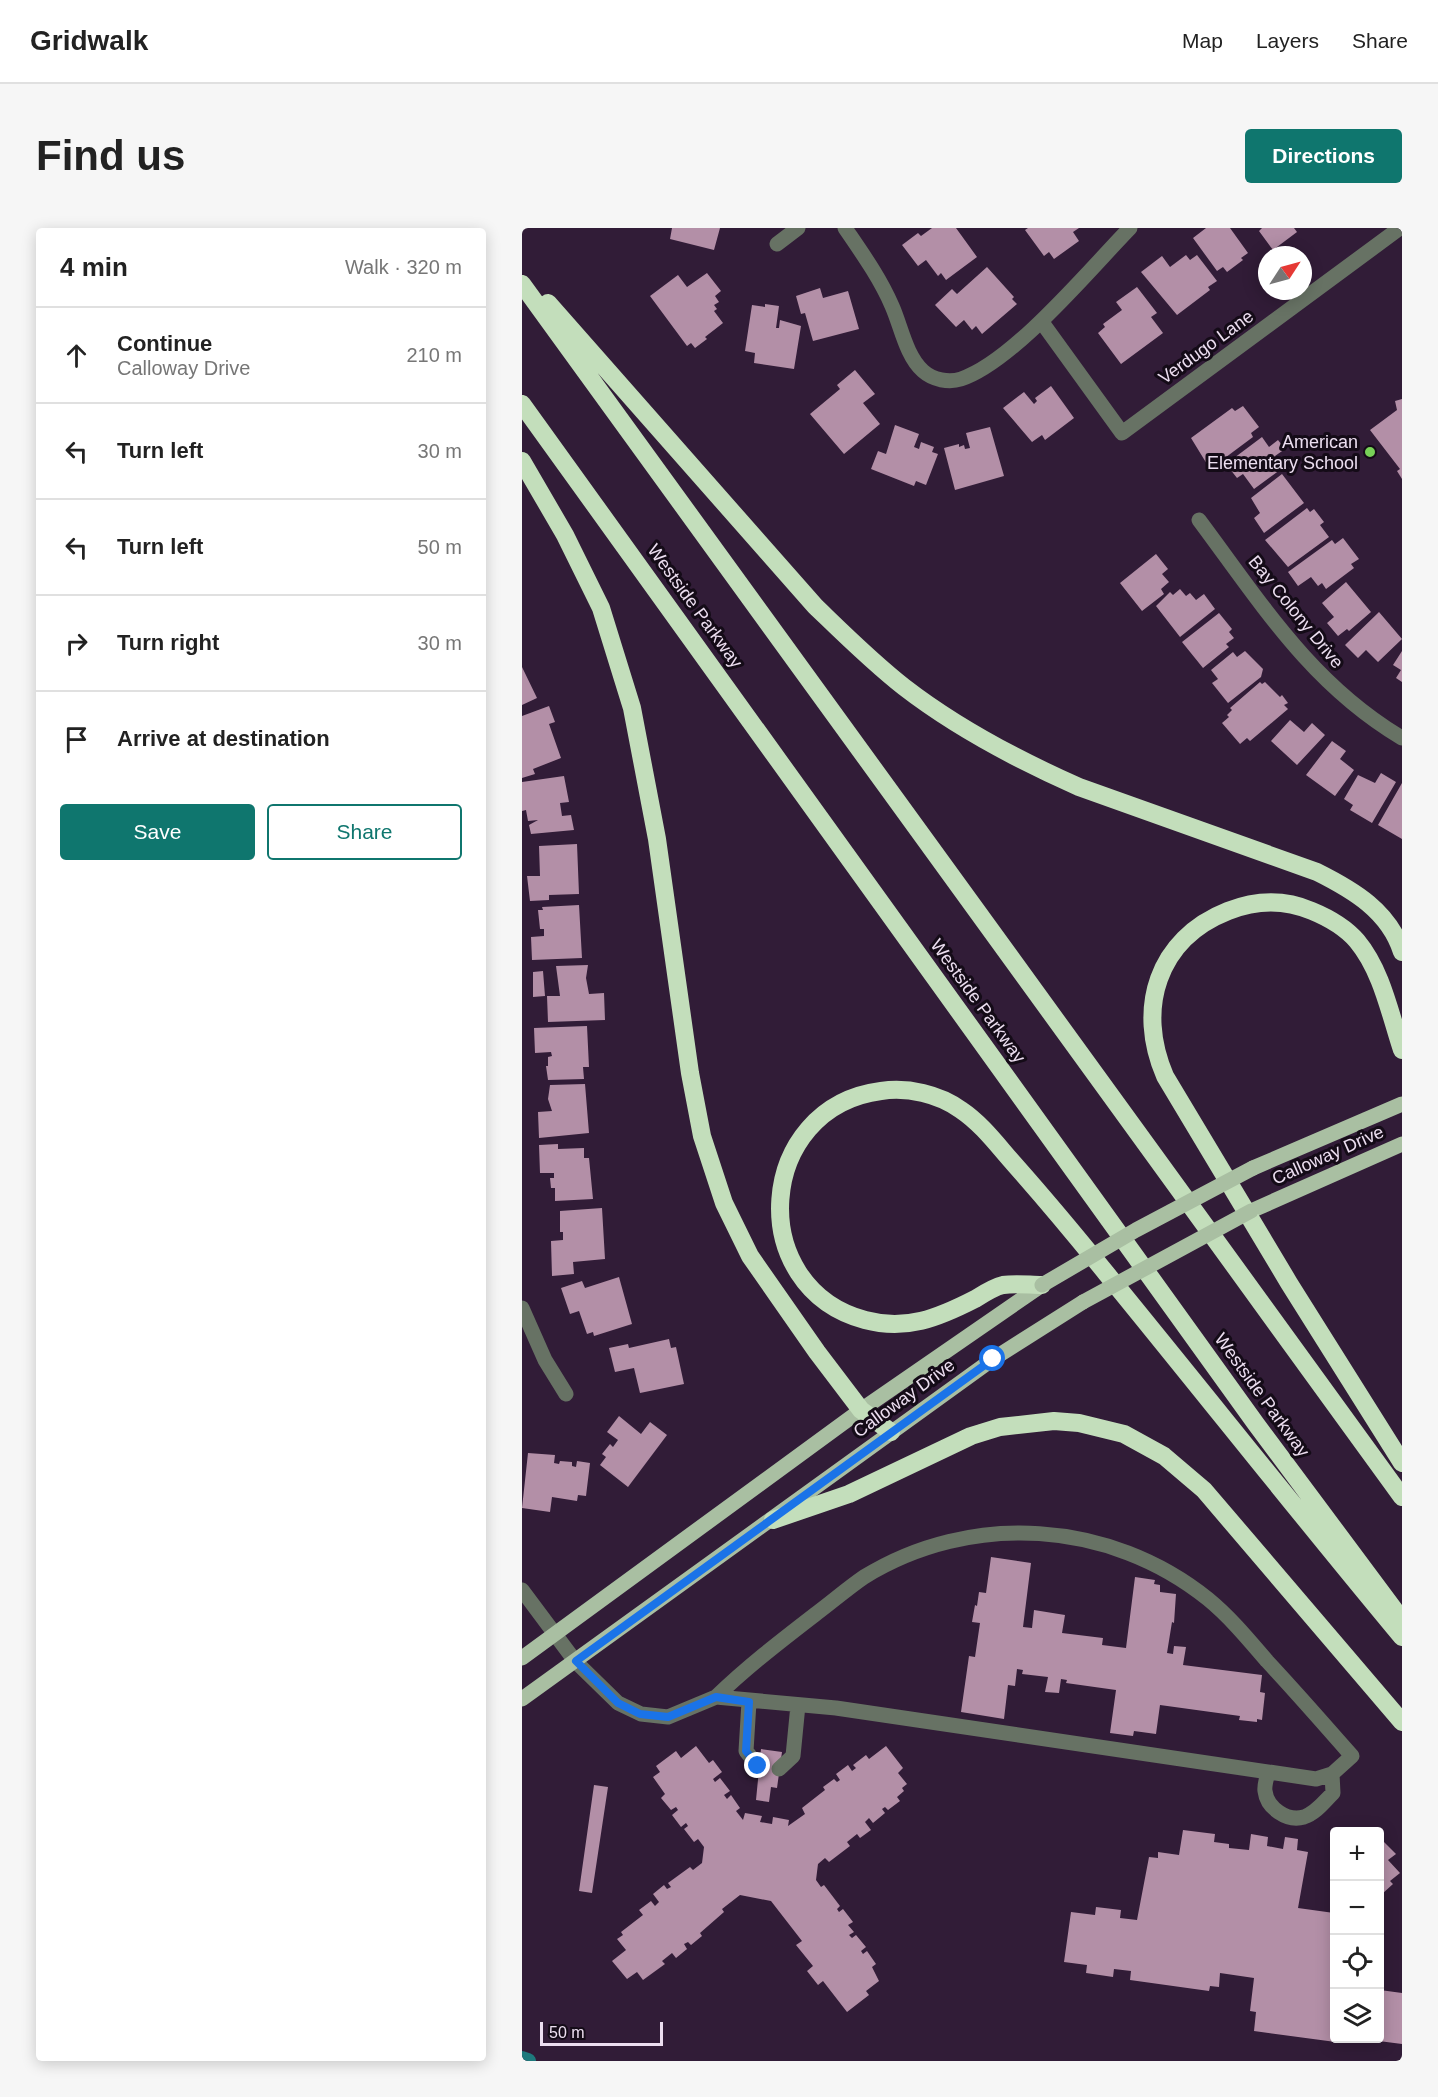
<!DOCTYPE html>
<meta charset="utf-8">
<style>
:root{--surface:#fff;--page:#f6f6f6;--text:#222;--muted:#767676;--line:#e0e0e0;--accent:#0f766e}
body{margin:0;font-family:Helvetica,sans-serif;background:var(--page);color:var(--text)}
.controls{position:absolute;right:18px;bottom:18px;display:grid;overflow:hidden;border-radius:6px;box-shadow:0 3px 15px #0003}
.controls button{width:54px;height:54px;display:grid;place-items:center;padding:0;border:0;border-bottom:2px solid var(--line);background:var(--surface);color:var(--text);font:30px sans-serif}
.compass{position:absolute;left:736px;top:18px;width:54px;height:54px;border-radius:50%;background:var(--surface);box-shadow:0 3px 15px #0003;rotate:54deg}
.scale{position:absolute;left:18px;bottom:15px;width:123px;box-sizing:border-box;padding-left:6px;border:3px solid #ecdef0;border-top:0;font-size:16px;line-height:21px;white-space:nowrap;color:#ecdef0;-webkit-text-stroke:4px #140b17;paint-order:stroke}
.stop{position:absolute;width:18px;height:18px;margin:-14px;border:4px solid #1a73e8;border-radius:50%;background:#fff}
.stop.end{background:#1a73e8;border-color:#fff;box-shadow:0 2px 6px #0008}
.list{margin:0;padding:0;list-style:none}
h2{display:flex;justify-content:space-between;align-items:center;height:78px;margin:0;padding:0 24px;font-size:26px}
h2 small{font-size:20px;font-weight:400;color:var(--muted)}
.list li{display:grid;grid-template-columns:39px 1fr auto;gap:18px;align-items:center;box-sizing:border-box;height:96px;padding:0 24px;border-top:2px solid var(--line)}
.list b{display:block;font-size:22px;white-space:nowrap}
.list p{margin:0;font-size:20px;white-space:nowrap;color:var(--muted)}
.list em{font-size:20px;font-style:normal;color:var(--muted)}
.actions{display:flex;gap:12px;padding:18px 24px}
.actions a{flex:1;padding:14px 0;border:2px solid var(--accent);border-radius:6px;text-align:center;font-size:21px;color:var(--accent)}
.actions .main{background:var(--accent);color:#fff}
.icon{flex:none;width:33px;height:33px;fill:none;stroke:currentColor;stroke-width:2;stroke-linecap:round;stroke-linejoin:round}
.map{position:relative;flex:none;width:880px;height:1833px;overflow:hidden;border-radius:6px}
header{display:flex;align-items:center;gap:36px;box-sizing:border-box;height:84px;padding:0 30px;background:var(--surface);border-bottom:2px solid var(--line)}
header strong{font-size:28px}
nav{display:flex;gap:33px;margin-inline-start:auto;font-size:21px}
.intro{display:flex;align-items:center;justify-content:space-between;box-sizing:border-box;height:144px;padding:0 36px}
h1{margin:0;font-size:42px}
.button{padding:15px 27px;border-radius:6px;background:var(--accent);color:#fff;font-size:21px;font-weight:700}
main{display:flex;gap:36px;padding:0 36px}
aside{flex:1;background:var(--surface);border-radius:6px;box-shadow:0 3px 15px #0003}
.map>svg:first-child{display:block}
</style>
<header>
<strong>Gridwalk</strong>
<nav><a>Map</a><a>Layers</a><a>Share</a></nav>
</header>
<div class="intro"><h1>Find us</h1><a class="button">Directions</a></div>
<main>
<aside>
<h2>4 min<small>Walk · 320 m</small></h2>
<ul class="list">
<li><svg class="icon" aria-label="ahead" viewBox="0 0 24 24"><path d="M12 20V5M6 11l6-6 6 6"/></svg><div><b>Continue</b><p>Calloway Drive</p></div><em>210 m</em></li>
<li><svg class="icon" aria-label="left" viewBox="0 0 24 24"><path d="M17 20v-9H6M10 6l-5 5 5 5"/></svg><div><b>Turn left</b></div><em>30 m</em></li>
<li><svg class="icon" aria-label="left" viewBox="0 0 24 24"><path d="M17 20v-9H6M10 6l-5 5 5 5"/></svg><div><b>Turn left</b></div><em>50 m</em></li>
<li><svg class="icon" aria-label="right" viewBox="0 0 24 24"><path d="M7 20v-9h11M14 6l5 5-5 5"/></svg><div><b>Turn right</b></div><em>30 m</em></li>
<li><svg class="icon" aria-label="arrive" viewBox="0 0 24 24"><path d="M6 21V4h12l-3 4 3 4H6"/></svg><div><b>Arrive at destination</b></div></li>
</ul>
<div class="actions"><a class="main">Save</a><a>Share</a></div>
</aside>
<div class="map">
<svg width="880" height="1833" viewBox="0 0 880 1833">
<rect width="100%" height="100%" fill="#311c37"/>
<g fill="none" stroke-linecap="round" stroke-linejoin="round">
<path stroke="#1e797c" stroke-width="16" d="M 0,1831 L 6,1833"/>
</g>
<path fill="#b38fa7" d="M 150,0 L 198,0 L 192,22 L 148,11 Z
M 410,0 L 434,0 L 455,29 L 424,52 L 419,45 L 416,48 L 404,32 L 396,38 L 380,17 L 396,5 L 399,8 Z
M 506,0 L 557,0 L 551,4 L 557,13 L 532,31 L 527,24 L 522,28 L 503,2 Z
M 684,0 L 708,0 L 726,25 L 719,30 L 721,32 L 705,44 L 701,39 L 695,43 L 671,10 Z
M 740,0 L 772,0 L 775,4 L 751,22 L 737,3 Z
M 664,27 L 668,32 L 675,27 L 695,53 L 686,59 L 688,62 L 655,87 L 619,44 L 640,28 L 648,39 Z
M 465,39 L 492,69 L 490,71 L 495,76 L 460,106 L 454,98 L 450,102 L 442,92 L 434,99 L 413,77 L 430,61 L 435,66 Z
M 185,45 L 199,63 L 193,68 L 197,74 L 192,77 L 195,81 L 192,83 L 201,95 L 183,109 L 185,111 L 173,120 L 169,115 L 165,118 L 128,68 L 156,47 L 165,59 Z
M 615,59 L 635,85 L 629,89 L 641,105 L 599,136 L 576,105 L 583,99 L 581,96 L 600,82 L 594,74 Z
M 298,60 L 301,70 L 326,63 L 337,101 L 291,113 L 283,85 L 279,86 L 274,68 Z
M 243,76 L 257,78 L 254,100 L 257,100 L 258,92 L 279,98 L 272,141 L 232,135 L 233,125 L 223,123 L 230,77 L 243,79 Z
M 333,142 L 353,166 L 341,175 L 358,196 L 322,226 L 288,186 L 318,161 L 315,157 Z
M 529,158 L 552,190 L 523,212 L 520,207 L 510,214 L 481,180 L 502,164 L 512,176 L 515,173 L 513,170 Z
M 880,171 L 880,251 L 875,243 L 878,241 L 848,202 L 875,182 L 873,173 Z
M 721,178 L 737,199 L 729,205 L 731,209 L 688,241 L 669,210 L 710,180 L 713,183 Z
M 373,197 L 397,206 L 392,219 L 397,221 L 399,214 L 412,219 L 410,224 L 416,226 L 404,257 L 394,253 L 392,258 L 349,241 L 356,223 L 364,226 Z
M 468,199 L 482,248 L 433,262 L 422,220 L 437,216 L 437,219 L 442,217 L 443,221 L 448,220 L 444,205 Z
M 740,209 L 747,219 L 756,212 L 763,221 L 753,228 L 762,239 L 732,261 L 721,246 L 715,250 L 704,236 Z
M 760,246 L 782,275 L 742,305 L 732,290 L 738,285 L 729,270 Z
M 785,280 L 788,284 L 792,281 L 802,294 L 798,297 L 807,309 L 766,339 L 743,312 Z
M 821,310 L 837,331 L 829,336 L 832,340 L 804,361 L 800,355 L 796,358 L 789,349 L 776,358 L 766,344 L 810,312 L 813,316 Z
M 634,326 L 646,341 L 640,346 L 647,354 L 639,361 L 642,366 L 620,383 L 598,355 Z
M 824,354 L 849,384 L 827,403 L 825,401 L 816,408 L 805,395 L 812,389 L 800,375 Z
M 658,361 L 664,368 L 668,365 L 674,372 L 682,366 L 693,381 L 658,409 L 634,378 L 648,364 L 651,367 Z
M 857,384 L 880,411 L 856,434 L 844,422 L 836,430 L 823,417 Z
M 697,385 L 710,401 L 707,404 L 712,410 L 704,416 L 707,419 L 681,440 L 660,414 Z
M 723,423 L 741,441 L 739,449 L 706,475 L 690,455 L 696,451 L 689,442 L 711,424 L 715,429 Z
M 880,423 L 880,454 L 874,450 L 879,442 L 871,437 Z
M 0,439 L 15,470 L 0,477 Z
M 738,454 L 740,456 L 743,454 L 758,469 L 760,467 L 766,475 L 762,477 L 766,481 L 728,513 L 725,510 L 718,516 L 700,495 L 707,489 L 705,487 L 710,482 L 708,480 Z
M 27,478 L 33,494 L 27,496 L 39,530 L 11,541 L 13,546 L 0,550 L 0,488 Z
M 768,492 L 782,504 L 790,495 L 803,507 L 775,537 L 749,513 Z
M 810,513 L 824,523 L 818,531 L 832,542 L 813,568 L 784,547 Z
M 859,545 L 874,554 L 850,595 L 828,582 L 831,577 L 822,571 L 836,547 L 853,555 Z
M 42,548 L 47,574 L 38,575 L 40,588 L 49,587 L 52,602 L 9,606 L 7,597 L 16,592 L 6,593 L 4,582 L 0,583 L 0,554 Z
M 880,555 L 880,611 L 856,597 Z
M 55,616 L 57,666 L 27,667 L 27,672 L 8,673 L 5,648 L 18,648 L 17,618 Z
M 57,677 L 60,730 L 10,732 L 9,709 L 22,708 L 22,701 L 18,701 L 16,682 L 21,682 L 20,679 Z
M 66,737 L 64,750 L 67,766 L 82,765 L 83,792 L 26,794 L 25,768 L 38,768 L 34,738 Z
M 21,743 L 23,768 L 11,769 L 11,744 Z
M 65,798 L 67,839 L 61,839 L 62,851 L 26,852 L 24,838 L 26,838 L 26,829 L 30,828 L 29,824 L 13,825 L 12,800 Z
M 63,856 L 67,905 L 17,910 L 16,884 L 30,883 L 26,871 L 28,857 Z
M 36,916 L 36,921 L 62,920 L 62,930 L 67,930 L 71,971 L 33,973 L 33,960 L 29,960 L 28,950 L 32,950 L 32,945 L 18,945 L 17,917 Z
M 80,980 L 83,1031 L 51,1034 L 52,1046 L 30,1048 L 29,1013 L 41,1012 L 41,1004 L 38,1004 L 38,983 Z
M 97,1049 L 110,1096 L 72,1108 L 71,1104 L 65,1106 L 57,1083 L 48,1086 L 39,1060 L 60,1053 L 63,1060 Z
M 147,1111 L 149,1120 L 154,1119 L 162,1156 L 118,1165 L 112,1140 L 93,1144 L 87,1120 L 106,1116 L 107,1120 Z
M 97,1188 L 119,1206 L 128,1194 L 145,1207 L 106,1259 L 78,1237 L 84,1229 L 80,1226 L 88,1216 L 91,1219 L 96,1212 L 85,1204 Z
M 6,1225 L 33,1227 L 32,1235 L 37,1236 L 38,1233 L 50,1234 L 50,1238 L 54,1239 L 55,1233 L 68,1235 L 64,1268 L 56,1267 L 55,1273 L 30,1269 L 28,1284 L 0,1280 Z
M 469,1329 L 509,1335 L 501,1399 L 510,1400 L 512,1382 L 543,1387 L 540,1405 L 581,1410 L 580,1417 L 604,1420 L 613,1349 L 633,1352 L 632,1356 L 638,1357 L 638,1364 L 654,1366 L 652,1395 L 650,1394 L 645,1425 L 651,1426 L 652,1418 L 664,1419 L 661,1437 L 740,1447 L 738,1464 L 743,1465 L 740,1492 L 735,1491 L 735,1494 L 717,1492 L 718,1488 L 638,1477 L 634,1506 L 612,1503 L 611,1508 L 588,1505 L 594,1462 L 544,1455 L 545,1452 L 539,1451 L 537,1465 L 523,1464 L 526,1449 L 500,1446 L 501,1442 L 495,1441 L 493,1458 L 486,1457 L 482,1491 L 439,1484 L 447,1428 L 453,1429 L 458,1395 L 450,1394 L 453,1377 L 455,1378 L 457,1364 L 464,1365 Z
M 174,1518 L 187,1535 L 191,1532 L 200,1544 L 191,1551 L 193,1554 L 198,1550 L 208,1563 L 202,1567 L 205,1571 L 209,1567 L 218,1580 L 214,1583 L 221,1592 L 223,1585 L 240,1588 L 238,1594 L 250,1596 L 251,1589 L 267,1592 L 266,1598 L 283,1586 L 280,1580 L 303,1562 L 301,1559 L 312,1551 L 315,1554 L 318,1552 L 314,1546 L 326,1537 L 330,1543 L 334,1540 L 331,1537 L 344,1527 L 347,1531 L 364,1518 L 381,1540 L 376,1545 L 385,1556 L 380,1560 L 382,1563 L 375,1569 L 378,1573 L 366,1582 L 363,1579 L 360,1581 L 363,1585 L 351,1595 L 347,1590 L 343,1594 L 349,1602 L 338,1610 L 335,1606 L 325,1614 L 328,1618 L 307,1634 L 303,1630 L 296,1636 L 294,1652 L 299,1659 L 302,1657 L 318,1678 L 315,1681 L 317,1684 L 321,1681 L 331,1694 L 326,1697 L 332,1704 L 327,1707 L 330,1710 L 334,1707 L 344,1719 L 339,1723 L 341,1726 L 345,1723 L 354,1736 L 350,1739 L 357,1753 L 344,1763 L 347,1767 L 325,1784 L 301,1753 L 296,1757 L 285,1743 L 291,1738 L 274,1717 L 280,1713 L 249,1673 L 218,1667 L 200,1681 L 202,1684 L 178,1705 L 180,1708 L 169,1717 L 166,1714 L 162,1716 L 165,1721 L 154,1730 L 150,1725 L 140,1733 L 143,1736 L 121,1752 L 115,1744 L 105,1751 L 90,1733 L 104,1722 L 95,1711 L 101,1707 L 99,1704 L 121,1687 L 117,1682 L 129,1673 L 133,1678 L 137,1674 L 131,1666 L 142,1657 L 145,1661 L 149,1659 L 146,1655 L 168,1639 L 171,1642 L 180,1635 L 182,1619 L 176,1611 L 172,1614 L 162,1601 L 166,1598 L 164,1595 L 159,1599 L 150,1587 L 156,1582 L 154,1579 L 149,1582 L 139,1570 L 143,1566 L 131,1549 L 138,1544 L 134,1538 L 154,1523 L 159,1530 Z
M 239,1521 L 260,1524 L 255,1560 L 249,1559 L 247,1574 L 234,1572 Z
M 72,1557 L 86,1559 L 70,1665 L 57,1663 Z
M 661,1602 L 693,1606 L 692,1614 L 707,1616 L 707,1620 L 727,1622 L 729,1606 L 746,1609 L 745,1618 L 761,1621 L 763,1609 L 776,1611 L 775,1622 L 786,1624 L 776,1680 L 812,1685 L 812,1810 L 822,1810 L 821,1815 L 732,1803 L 734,1784 L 728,1783 L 732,1750 L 698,1745 L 697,1759 L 688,1758 L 687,1763 L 608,1752 L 609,1743 L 592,1741 L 591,1749 L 564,1745 L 565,1737 L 542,1734 L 549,1684 L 573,1687 L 574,1679 L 599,1682 L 598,1690 L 615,1692 L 627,1629 L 636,1630 L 636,1624 L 657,1627 Z
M 858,1610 L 874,1626 L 866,1632 L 878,1645 L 868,1653 L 871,1656 L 860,1666 L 858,1663 Z
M 858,1762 L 880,1765 L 880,1816 L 849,1812 L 858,1810 Z"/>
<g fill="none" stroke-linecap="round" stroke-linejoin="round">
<path stroke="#677264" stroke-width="15" d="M 323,0 C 340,25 358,50 370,78 C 379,98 384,128 401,143 C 411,152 427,155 439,151 C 491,134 568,41 608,0
M 255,16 L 276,0
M 519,93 L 600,205 L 878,0
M 677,292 C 739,375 789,456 880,510
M 0,1080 L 23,1132 L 44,1166
M 0,1362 L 53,1433 L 96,1475 L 119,1486 L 146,1489 L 194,1469 L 314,1480 L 794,1551 L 810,1546 L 830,1528 C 802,1496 774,1464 745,1433 C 727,1412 708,1389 686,1371 C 588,1292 449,1283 342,1349 C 326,1360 311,1373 295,1385 C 260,1412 226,1438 194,1469
M 227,1474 L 224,1523 L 236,1538
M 257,1541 L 271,1528 L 276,1477
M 746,1544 C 745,1550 742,1557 743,1563 C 745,1580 765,1594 782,1589 C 794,1585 802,1574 811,1565 L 810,1546"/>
<path stroke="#a9bfa2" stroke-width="15" d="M 731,940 L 880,876
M 729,983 L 880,916
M 0,1430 L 339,1182 L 520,1057
M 0,1471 L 471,1131 L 561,1074"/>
<path stroke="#c3debb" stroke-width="18" d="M 0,56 L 880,1269
M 26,75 L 293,378 C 322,406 350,434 382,459 C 435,500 496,532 557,559 L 795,644 C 831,662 867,683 880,724
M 0,176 L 734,1196 L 880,1392
M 0,233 L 43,307 L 79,380 L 110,480 L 135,611 L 168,845 L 180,908 L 202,975 L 228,1028 L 295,1124 L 339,1182 L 369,1204
M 880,822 C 868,786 860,743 835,713 C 823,699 807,690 790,683 C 762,671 734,672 706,683 C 635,711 614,781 643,848 L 767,1055 L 880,1235
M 520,1057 C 508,1057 494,1055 481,1057 C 472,1059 461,1066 453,1071 C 416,1090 384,1103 343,1092 C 221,1059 234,879 359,863 C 386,859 417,866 439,882 C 460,896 476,918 493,937 C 524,972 554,1008 584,1045 C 683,1166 780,1289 880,1409
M 251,1292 L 327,1266 L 449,1208 L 478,1199 L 532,1193 L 557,1195 L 602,1206 L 642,1228 L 682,1262 L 880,1494"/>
<path stroke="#a9bfa2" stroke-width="15" d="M 520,1057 L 614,1002 L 731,940
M 561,1074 L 729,983"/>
</g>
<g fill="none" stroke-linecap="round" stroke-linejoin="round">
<path stroke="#1a73e8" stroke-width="8" d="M 236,1538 L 224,1523 L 227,1474 L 194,1469 L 146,1489 L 118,1486 L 96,1475 L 54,1433 L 471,1131"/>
</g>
<circle fill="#78d158" stroke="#140b17" stroke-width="2" cx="848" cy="224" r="6"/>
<g text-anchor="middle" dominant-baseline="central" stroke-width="6" stroke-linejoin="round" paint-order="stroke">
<g font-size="18" fill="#ecdef0" stroke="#140b17">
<text transform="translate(684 119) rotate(-36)">Verdugo Lane</text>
<text transform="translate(173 378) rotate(54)">Westside Parkway</text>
<text transform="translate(774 384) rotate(51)">Bay Colony Drive</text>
<text transform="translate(456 773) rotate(54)">Westside Parkway</text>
<text transform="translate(806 927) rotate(-24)">Calloway Drive</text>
<text transform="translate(740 1167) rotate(54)">Westside Parkway</text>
<text transform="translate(382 1170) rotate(-36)">Calloway Drive</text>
</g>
<g font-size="18" fill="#ecdef0" stroke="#140b17" text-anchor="end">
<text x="836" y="214">American<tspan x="836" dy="21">Elementary School</tspan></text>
</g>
</g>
</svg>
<div class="controls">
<button>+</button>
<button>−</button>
<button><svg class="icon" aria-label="locate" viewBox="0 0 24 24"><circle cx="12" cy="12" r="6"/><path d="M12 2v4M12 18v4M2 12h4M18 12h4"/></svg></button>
<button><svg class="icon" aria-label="layers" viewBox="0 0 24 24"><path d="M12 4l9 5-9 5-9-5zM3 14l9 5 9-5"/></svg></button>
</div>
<svg class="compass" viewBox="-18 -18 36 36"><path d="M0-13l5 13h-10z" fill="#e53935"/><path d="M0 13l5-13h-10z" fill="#767676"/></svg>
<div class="scale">50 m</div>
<div class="stop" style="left:471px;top:1131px"></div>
<div class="stop end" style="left:236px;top:1538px"></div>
</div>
</main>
